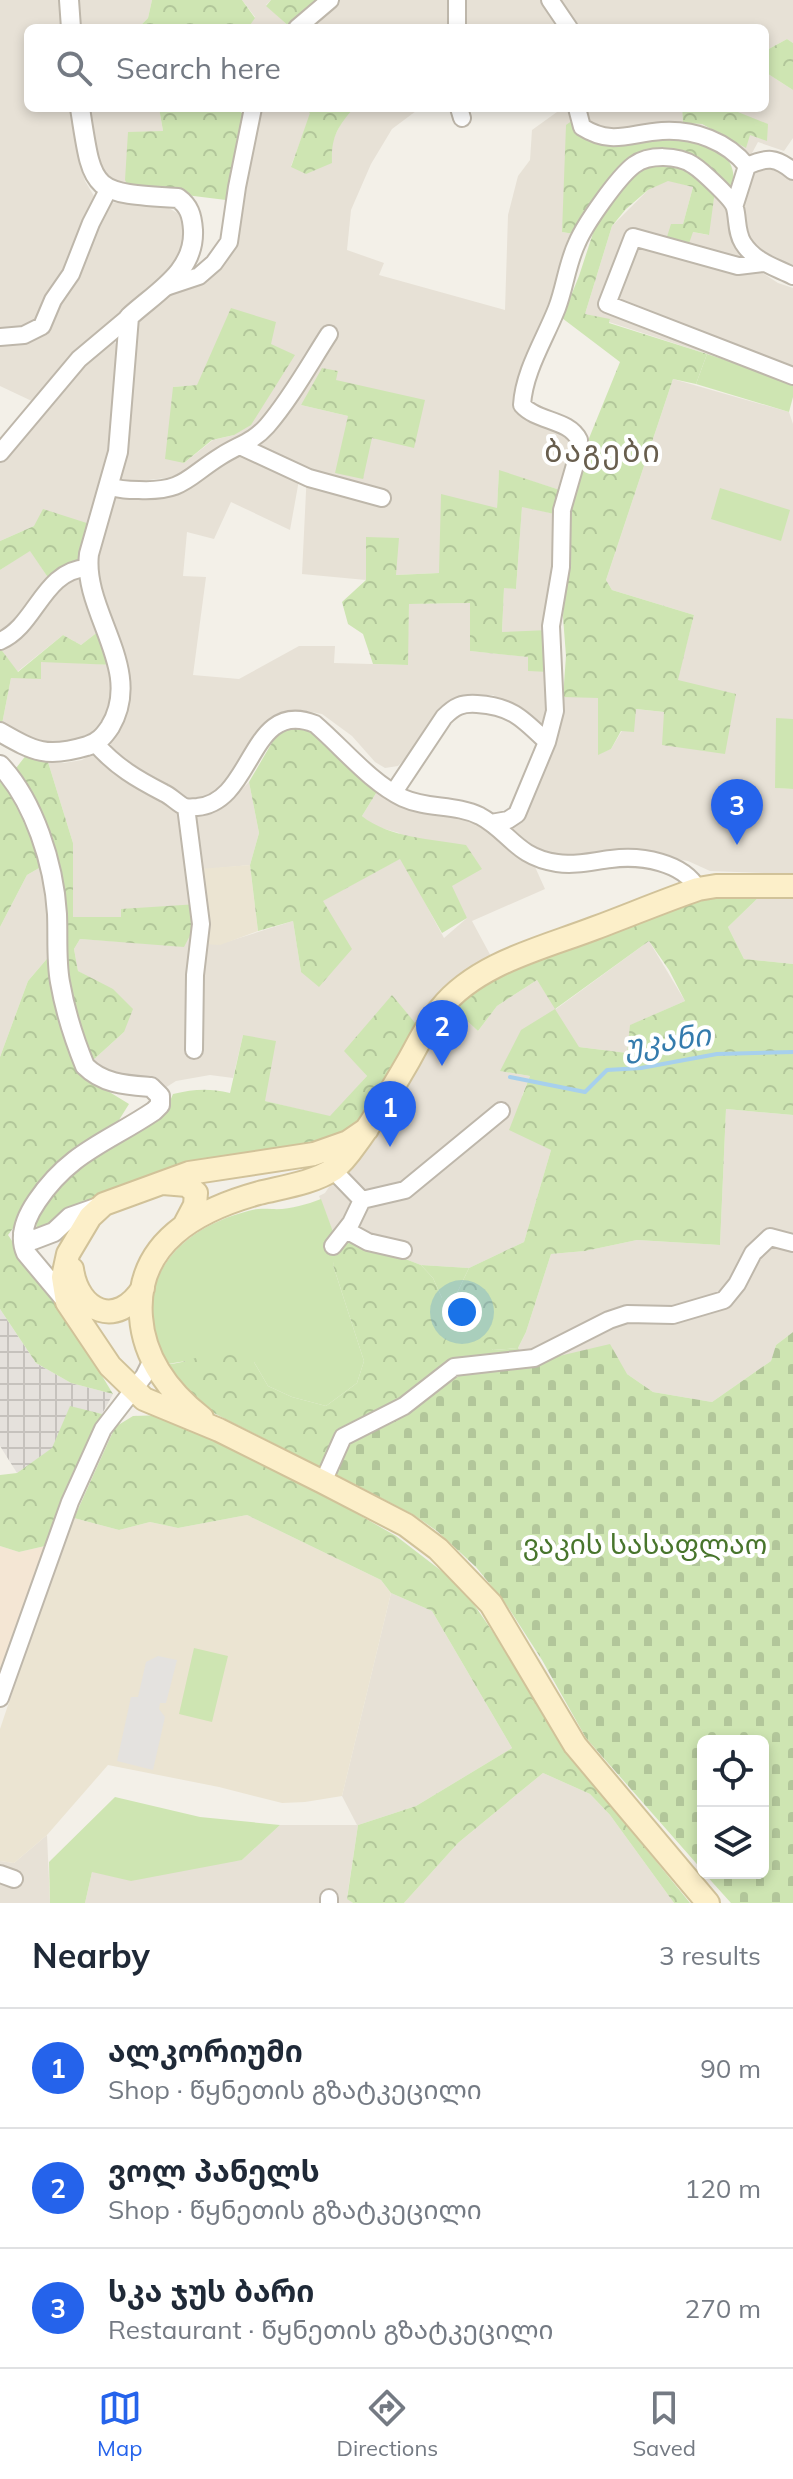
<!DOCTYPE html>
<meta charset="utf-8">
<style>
:root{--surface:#fff;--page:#f2f2f3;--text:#1f2937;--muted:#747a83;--line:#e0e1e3;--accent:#2563eb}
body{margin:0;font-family:Mulish,"Noto Sans Georgian",sans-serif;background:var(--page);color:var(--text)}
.controls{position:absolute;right:24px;bottom:24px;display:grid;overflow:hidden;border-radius:12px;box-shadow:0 4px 12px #0003}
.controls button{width:72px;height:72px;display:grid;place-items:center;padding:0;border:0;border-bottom:2px solid var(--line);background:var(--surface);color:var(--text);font:40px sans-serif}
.you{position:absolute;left:462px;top:1312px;width:28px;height:28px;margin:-20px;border:6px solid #fff;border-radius:50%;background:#1a73e8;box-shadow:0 0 0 12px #1a73e833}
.badge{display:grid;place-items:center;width:52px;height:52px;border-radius:50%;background:var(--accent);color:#fff;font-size:26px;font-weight:700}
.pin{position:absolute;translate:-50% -66px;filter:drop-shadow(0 2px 4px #0008)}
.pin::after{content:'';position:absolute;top:42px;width:28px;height:24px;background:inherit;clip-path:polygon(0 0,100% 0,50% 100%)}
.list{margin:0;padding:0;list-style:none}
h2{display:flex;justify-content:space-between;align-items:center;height:104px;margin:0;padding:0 32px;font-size:34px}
h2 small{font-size:26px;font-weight:400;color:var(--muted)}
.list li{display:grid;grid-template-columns:52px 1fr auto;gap:24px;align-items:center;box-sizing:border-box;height:120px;padding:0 32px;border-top:2px solid var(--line)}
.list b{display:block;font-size:30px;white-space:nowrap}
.list p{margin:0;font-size:26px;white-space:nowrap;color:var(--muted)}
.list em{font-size:26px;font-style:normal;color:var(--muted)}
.icon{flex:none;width:44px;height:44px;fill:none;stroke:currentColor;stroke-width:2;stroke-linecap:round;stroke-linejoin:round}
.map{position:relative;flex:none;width:793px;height:1903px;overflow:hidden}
.search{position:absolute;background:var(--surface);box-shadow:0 4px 12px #0003;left:24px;right:24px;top:24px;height:88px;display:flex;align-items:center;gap:20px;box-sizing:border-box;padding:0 28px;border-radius:12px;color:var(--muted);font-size:30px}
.sheet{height:464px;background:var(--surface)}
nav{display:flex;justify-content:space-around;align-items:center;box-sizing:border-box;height:112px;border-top:2px solid var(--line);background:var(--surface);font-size:22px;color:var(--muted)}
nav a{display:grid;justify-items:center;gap:4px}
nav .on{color:var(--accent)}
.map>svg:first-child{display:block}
</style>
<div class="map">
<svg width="793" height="1903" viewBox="0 0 793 1903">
<defs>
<pattern id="industrial-grid" width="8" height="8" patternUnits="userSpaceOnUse" patternTransform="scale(2)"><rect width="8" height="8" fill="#e5e1dc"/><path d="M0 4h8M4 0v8" fill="none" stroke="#c6c2bd"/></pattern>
<pattern id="forest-crowns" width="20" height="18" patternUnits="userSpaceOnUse" patternTransform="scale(2)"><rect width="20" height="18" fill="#cee5b2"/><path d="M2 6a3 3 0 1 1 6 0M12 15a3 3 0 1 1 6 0" fill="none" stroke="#b2c69a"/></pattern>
<pattern id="cemetery-stones" width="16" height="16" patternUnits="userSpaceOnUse" patternTransform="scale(2)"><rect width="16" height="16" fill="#cee5b2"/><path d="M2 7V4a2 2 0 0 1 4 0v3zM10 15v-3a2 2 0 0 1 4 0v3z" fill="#b2c69a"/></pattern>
</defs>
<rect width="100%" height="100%" fill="#f3f0e8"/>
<path fill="#e7e1d6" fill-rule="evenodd" d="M 0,0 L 62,0 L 64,28 L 28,28 L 28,108 L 72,108 L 78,156 L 85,181 L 94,196 L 109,202 L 167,207 L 179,214 L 184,225 L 185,256 L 142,299 L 101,329 L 66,361 L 36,403 L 0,386 Z
M 74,0 L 152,0 L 148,18 L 138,28 L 76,28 Z
M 242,0 L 271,0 L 266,5 L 291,28 L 248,28 L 255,17 Z
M 337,0 L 544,0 L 564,28 L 388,28 L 387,25 L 378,28 L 314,28 Z
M 554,0 L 793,0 L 793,43 L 787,39 L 765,51 L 765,28 L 572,28 Z
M 765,72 L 793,90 L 793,138 L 784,151 L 758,142 L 751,155 L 699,129 L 609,133 L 590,126 L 580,108 L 682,108 L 683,123 L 701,124 L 746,147 L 728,108 L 765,108 Z
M 85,108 L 159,108 L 163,131 L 129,188 L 99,177 Z
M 260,108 L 304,108 L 311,113 L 291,166 L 331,144 L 342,121 L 354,108 L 420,108 L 392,129 L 371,164 L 351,210 L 347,250 L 384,263 L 379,275 L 505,310 L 508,215 L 518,176 L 530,160 L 532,130 L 557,112 L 557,108 L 573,108 L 562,232 L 580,235 L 516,400 L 571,441 L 573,452 L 563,491 L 499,471 L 497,509 L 439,573 L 396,575 L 366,538 L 366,580 L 302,574 L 307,471 L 253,446 L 182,476 L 115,484 L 132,327 L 167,294 L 217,269 ZM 336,380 L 372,438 L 348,416 L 301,405 ZM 197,385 L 234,435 L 213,440 L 184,463 L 173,387 Z
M 770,167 L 788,171 L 793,175 L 793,279 L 758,256 L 740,221 L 742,190 L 756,168 Z
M 668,180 L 693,187 L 683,224 L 693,232 L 708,235 L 715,191 L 732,206 L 749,264 L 778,283 L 793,288 L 793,382 L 609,322 L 610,320 L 585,314 L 612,226 L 648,190 Z
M 110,339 L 119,346 L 112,440 L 93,525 L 34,526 L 0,541 L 0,458 L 41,407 Z
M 673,379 L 789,412 L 793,424 L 793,719 L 776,719 L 776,788 L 793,789 L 793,874 L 710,871 L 688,861 L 621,850 L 559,858 L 514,836 L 507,827 L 552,742 L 563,697 L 598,697 L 598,754 L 611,749 L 635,709 L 664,712 L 677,681 L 694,615 L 612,590 L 606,580 Z
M 247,456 L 299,480 L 290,530 L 231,502 L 214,539 L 187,532 L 183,576 L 206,577 L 193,675 L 239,679 L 299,646 L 335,646 L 334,663 L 407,665 L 409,604 L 470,603 L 470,651 L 529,657 L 548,672 L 502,633 L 504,587 L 516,589 L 522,506 L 559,515 L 548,721 L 539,724 L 493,695 L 464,696 L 449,702 L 434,718 L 415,749 L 398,766 L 385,768 L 375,762 L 352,736 L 322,714 L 301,710 L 284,711 L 266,726 L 224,789 L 202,801 L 189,798 L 118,755 L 111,747 L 111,736 L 129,684 L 126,655 L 97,584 L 95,565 L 112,496 L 163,494 L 225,458 Z
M 30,550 L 49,579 L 16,623 L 0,633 L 0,570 Z
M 81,574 L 104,627 L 81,645 L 63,635 L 17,672 L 0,648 L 55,587 Z
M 41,661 L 115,665 L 113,711 L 99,728 L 74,745 L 47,748 L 2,724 L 11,678 Z
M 91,754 L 183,810 L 199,814 L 212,814 L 223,808 L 249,782 L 259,833 L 250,865 L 198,870 L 220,944 L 293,921 L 301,972 L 322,901 L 401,858 L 444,938 L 467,918 L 399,833 L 374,826 L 362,816 L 378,790 L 467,815 L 531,858 L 545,889 L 472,921 L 493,960 L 421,1030 L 392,996 L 345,1051 L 367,1076 L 331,1117 L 265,1101 L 243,1035 L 233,1078 L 210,1075 L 176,1081 L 165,1088 L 157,1080 L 122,1080 L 91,1062 L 124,1032 L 91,979 L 78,971 L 74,949 L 80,939 L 184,946 L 121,909 L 121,917 L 73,917 L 73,843 L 48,762 L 64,763 L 82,760 Z
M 46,864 L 51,954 L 28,981 L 0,1057 L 0,927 L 27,875 Z
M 793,894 L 793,964 L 744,959 L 728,927 L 761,895 Z
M 649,941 L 685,1001 L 631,1025 L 627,1053 L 579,1047 L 501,1071 L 530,1076 L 522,1096 L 551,1150 L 524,1242 L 469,1268 L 421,1265 L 361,1242 L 339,1248 L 319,1196 L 325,1193 L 451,1006 L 478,1031 L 497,1006 L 537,980 L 556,1009 Z
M 726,1109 L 793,1115 L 793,1332 L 776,1345 L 771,1361 L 712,1402 L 653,1392 L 627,1374 L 525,1364 L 518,1348 L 526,1332 L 551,1254 L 585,1251 L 637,1240 L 720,1245 Z
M 391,1593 L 432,1611 L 512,1748 L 416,1806 L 358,1825 L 347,1898 L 353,1903 L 85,1903 L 92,1872 L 242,1860 L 280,1825 L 357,1825 L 342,1796 Z
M 543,1773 L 590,1794 L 610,1815 L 674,1903 L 404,1903 L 458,1843 Z
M 47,1835 L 50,1903 L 0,1903 L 0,1861 L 14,1863 Z"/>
<path fill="#f4e6d4" d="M 0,1546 L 19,1552 L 45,1546 L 0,1678 Z"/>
<path fill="url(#industrial-grid)" d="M 0,1309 L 36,1363 L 71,1383 L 113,1394 L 102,1414 L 70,1407 L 53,1448 L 17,1473 L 0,1446 Z"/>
<path fill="#ebe4d2" d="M 250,865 L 258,931 L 220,945 L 204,944 L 198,869 Z
M 247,1515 L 381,1580 L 391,1593 L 342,1796 L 305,1802 L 282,1803 L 219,1787 L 108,1765 L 47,1835 L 14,1863 L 0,1861 L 0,1729 L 56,1562 L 74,1518 L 119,1530 L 150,1522 L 178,1528 Z"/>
<path fill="#cee5b2" d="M 707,354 L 793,382 L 793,397 L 789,412 L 696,384 Z
M 720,488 L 790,510 L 781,541 L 711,519 Z
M 776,718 L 793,719 L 793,789 L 775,788 Z
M 321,1199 L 339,1248 L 333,1265 L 364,1361 L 357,1383 L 326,1406 L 292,1397 L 268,1386 L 254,1362 L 186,1361 L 167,1364 C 127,1287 172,1231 248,1211 C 257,1208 263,1209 272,1209 C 289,1210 305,1205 321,1199 Z
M 421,1265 L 469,1268 L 455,1297 L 493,1350 L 518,1348 L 522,1354 L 426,1385 L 442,1298 L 433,1278 Z
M 194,1648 L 228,1656 L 212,1722 L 179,1714 Z
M 115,1797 L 200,1817 L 280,1825 L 242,1860 L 131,1881 L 92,1872 L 85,1903 L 50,1903 L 49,1862 Z"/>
<path fill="url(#forest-crowns)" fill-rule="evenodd" d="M 152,0 L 242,0 L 255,18 L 248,28 L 138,28 L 148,18 Z
M 271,0 L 321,0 L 291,28 L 266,6 Z
M 787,39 L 793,43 L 793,90 L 765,72 L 765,51 Z
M 159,108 L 234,108 L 245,115 L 226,200 L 129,188 L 125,180 L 128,132 L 163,131 Z
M 304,108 L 354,108 C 337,127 331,138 332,163 L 306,174 L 291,167 L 310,113 Z
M 682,108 L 728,108 L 768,124 L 767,141 L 750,135 L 746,148 L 702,124 L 683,123 Z
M 573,120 C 583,131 592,143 607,145 C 650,149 670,121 716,150 C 731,160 734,167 734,185 L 729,188 L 707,164 L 691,156 L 649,153 L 580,235 L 562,232 L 566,125 Z
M 682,163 L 715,191 L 709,235 L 693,232 L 686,252 L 665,243 L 671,224 L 683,224 L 693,187 L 668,181 L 648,190 L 626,209 L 612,226 L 585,314 L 610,319 L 609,323 L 707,354 L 696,384 L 673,379 L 606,580 L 612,590 L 694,615 L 678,680 L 736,694 L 725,754 L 662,745 L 664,712 L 636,709 L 634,732 L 621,731 L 611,749 L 598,755 L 598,698 L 563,697 L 566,656 L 563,617 L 567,515 L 581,458 L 620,362 L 562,318 L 579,276 L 594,230 L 630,176 L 645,165 Z
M 231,308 L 276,322 L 271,344 L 295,355 L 251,425 L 234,435 L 212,440 L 184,463 L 165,459 L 173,387 L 197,385 Z
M 322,368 L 338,371 L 336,380 L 425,400 L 414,448 L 372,438 L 363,479 L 335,473 L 348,416 L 301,405 Z
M 499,470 L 563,491 L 559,515 L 522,507 L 516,589 L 504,588 L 502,632 L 549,630 L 549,672 L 528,671 L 528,657 L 470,651 L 470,603 L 409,604 L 408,665 L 373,664 L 363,634 L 348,624 L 342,602 L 366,580 L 366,537 L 399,538 L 396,575 L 439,573 L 441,494 L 497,508 Z
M 43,509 L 93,525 C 82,562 82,561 49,579 L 30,551 L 0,570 L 0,541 L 34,526 Z
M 104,627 L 115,665 L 41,662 L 41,679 L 11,678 L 2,724 L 0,723 L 0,648 L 18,672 L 63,635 L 81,645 Z
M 294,726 C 329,733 353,765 378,790 L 362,816 C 389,838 432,839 466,845 L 482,869 L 452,886 L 467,918 L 442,933 L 400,859 L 323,901 L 352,949 L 319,987 L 301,972 L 293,921 L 258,931 L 250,865 L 259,833 L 249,782 L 277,734 Z
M 27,754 L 48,762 L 73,843 L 73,917 L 121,917 L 121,909 L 198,904 L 197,922 L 184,947 L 80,939 L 74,949 L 78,971 L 113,989 L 133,1009 L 124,1032 L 91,1062 L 62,973 L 58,917 L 13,772 Z
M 0,773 L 16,791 L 46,864 L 27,875 L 0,927 Z
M 761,895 L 728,927 L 744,959 L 793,964 L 793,1115 L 726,1109 L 720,1245 L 637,1240 L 585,1251 L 551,1254 L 526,1332 L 518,1348 L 493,1350 L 465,1327 L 455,1297 L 469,1268 L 524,1242 L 551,1150 L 509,1130 L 530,1076 L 500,1071 L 521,1030 L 555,1009 L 537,980 L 497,1006 L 478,1031 L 451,1006 L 489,978 L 703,896 ZM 649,941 L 669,970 L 685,1001 L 630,1025 L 627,1053 L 579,1047 L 555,1009 Z
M 51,954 L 85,1077 L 129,1104 L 119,1120 L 59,1166 L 8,1235 L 90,1356 L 113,1394 L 71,1383 L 36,1363 L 0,1309 L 0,1057 L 28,981 Z
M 392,995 L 421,1030 L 364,1122 L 330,1145 L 217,1161 L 36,1231 L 37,1220 L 63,1176 L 168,1106 L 173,1094 C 194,1089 209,1088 230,1093 L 243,1035 L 276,1041 L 265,1101 L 330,1116 L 367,1076 L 344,1051 Z
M 348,1242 L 361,1242 L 421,1265 L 433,1278 L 442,1298 L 449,1329 L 439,1361 L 426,1385 L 322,1468 L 202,1407 L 167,1364 C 187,1364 207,1352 227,1347 L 254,1362 L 268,1386 L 292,1397 L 326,1406 L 357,1383 L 364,1361 L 333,1265 L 335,1255 Z
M 70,1406 L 102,1414 L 45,1546 L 19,1552 L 0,1546 L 0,1475 L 17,1473 L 52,1448 Z
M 164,1415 L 319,1492 L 396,1536 L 452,1579 L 473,1603 L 510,1657 L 572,1758 L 690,1903 L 674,1903 L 610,1815 L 590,1794 L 543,1773 L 458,1843 L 404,1903 L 353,1903 L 347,1899 L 358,1825 L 416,1806 L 512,1748 L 432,1611 L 391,1593 L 381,1580 L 247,1515 L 178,1528 L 150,1522 L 119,1530 L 74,1518 L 115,1427 L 133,1416 Z"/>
<path fill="url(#cemetery-stones)" d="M 793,1332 L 793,1903 L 731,1903 L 704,1873 L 763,1873 L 763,1741 L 703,1741 L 703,1871 L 586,1738 L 542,1660 L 506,1604 L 476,1567 L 437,1531 L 414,1515 L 333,1473 L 347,1439 L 464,1373 L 525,1364 L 610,1344 L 627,1374 L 653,1392 L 712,1402 L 771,1361 L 776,1345 Z"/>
<path fill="#e4e2df" d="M 158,1656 L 177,1660 L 166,1703 L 160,1703 L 159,1709 L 165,1717 L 153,1770 L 117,1761 L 131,1697 L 138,1697 L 146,1662 Z"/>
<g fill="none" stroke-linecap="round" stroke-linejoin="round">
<path stroke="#a7d0ed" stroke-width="4" d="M 510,1077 L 585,1092 L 607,1070 L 641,1068 L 717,1054 L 793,1052"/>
<g stroke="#beb7ab" stroke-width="20">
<path id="minor" d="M 457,0 L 457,28
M 550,0 L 569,28
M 297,28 L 330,0
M 459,108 L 462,118
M 577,108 L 582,127 C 612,146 630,133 662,131 C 694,129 727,141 747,166
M 735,204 L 747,166 C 767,157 776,157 793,171
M 763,263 L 738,266 L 633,237 L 607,304 L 793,376
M 166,287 L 199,276 L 214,263 L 229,242 L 237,187 L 253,108
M 0,337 L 24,335 L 42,326 L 53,300 L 71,274 L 91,223 L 108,190
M 242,447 L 309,478 L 382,498
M 0,453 L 79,359 L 129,317
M 109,486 C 119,490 129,490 139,490 C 184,492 187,477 221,456 C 238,445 253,442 267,426 C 291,398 309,365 329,334
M 0,641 C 36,626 43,570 87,568
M 95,743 C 116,767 137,779 164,793 C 171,796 178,804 185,807 C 187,808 194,807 197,807 C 254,803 249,697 315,724 C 343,748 370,782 403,798 C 427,809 456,804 480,816 C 510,832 516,857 557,863 C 575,866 593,861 611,859 C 641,855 683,862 698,889
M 394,792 L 444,717 C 455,706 462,703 477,704 C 512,706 523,719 547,742
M 186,807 L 201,924 L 195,975 L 194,1050
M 491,823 L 508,820 L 517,814 L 547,742 L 555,711 L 551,626 L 561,567 L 562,510 L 577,458 L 579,440 C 569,419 537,422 522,405 C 524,371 545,339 557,308 C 565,287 567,264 577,243 C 585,224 618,177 634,165 C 649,154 678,155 693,165 C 701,170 733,199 735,208 C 738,219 736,232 743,243 C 755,262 775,267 793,276
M 333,1170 L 362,1200 L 351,1223 L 333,1246
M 362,1200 L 405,1190 L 501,1111
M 346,1230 L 368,1242 L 403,1250
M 323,1482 L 343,1437 L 404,1406 L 454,1367 L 534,1358 L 609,1320 L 627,1314 L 673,1315 L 724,1300 L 737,1284 L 753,1253 L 770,1237 L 793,1243
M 0,1698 L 70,1502 L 103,1429 L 144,1376 L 152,1360
M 0,1874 L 14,1879
M 329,1903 L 329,1898"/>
</g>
<g stroke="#beb7ab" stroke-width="22">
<path id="tertiary" d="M 69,0 L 71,28
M 0,732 C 35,752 47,758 87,746 C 98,743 104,736 110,727 C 145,669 82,612 89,554 L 118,452 L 129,317 C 156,292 195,272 193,230 C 192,215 189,206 178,198 C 90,193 93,192 80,108
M 0,765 C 34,801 54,864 57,914 C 58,937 56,960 60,982 C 65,1011 74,1039 85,1066 C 103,1084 126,1085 151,1087 L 160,1096 L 160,1105 L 154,1111 C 108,1142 70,1152 37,1201 C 26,1217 18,1235 26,1253 L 67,1302
M 23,1233 L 33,1240 L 54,1232 L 70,1217 L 104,1205"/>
</g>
<g stroke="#d1c299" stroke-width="26">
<path id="secondary" d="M 367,1129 L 348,1142 L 314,1154 L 189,1173 L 104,1204 L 90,1217 L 68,1254 L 63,1277 L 67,1302 L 110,1366 L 144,1399 L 219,1430 L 323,1482 L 406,1525 L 438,1549 L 491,1604 L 575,1745 L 708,1903
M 163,1183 L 187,1185 L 196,1193 L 195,1205 L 185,1224
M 72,1269 C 78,1312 117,1329 143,1288
M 202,1418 C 170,1393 144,1359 141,1317 C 135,1243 197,1210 259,1193 C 283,1187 313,1183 334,1169 C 345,1161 353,1148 361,1137 C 379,1112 394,1086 409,1060 C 419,1042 428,1023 441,1008 C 477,963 543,948 595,928 C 630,915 663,901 698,889 L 716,886 L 793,886"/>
</g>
<use href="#minor" stroke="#fff" stroke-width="16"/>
<use href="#tertiary" stroke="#fff" stroke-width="18"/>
<use href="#secondary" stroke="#fcefc9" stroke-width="22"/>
</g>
<g text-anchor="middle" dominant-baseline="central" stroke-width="8" stroke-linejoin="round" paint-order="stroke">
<g font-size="28" fill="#48752c" stroke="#fff">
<text x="645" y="1543">ვაკის სასაფლაო</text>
</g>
<g font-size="30" letter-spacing="2" fill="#685e4e" stroke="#fff">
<text x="603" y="451">ბაგები</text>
</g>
<g font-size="30" font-style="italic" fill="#347bad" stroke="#fff">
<text transform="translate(667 1040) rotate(-8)">უკანი</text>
</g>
</g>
</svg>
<div class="controls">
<button><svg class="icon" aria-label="locate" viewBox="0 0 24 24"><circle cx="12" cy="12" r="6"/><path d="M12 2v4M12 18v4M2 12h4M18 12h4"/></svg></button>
<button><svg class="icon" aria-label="layers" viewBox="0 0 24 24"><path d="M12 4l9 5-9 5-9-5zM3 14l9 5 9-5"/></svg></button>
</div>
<div class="you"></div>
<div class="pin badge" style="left:390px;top:1147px">1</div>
<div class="pin badge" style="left:442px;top:1066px">2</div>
<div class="pin badge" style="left:737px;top:845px">3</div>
<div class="search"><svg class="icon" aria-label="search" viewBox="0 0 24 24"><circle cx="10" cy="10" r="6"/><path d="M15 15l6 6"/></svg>Search here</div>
</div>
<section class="sheet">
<h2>Nearby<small>3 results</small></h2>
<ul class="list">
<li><span class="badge">1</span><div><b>ალკორიუმი</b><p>Shop · წყნეთის გზატკეცილი</p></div><em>90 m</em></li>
<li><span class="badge">2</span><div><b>ვოლ პანელს</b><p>Shop · წყნეთის გზატკეცილი</p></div><em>120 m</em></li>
<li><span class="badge">3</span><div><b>სკა ჯუს ბარი</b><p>Restaurant · წყნეთის გზატკეცილი</p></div><em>270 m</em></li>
</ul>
</section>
<nav>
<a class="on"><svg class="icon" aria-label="map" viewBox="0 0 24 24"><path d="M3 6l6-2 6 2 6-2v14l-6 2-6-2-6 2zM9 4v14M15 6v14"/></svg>Map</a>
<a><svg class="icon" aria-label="directions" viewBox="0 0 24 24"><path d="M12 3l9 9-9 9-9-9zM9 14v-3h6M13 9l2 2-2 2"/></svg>Directions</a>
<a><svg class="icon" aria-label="saved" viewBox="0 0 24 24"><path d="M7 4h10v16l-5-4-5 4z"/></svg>Saved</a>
</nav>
